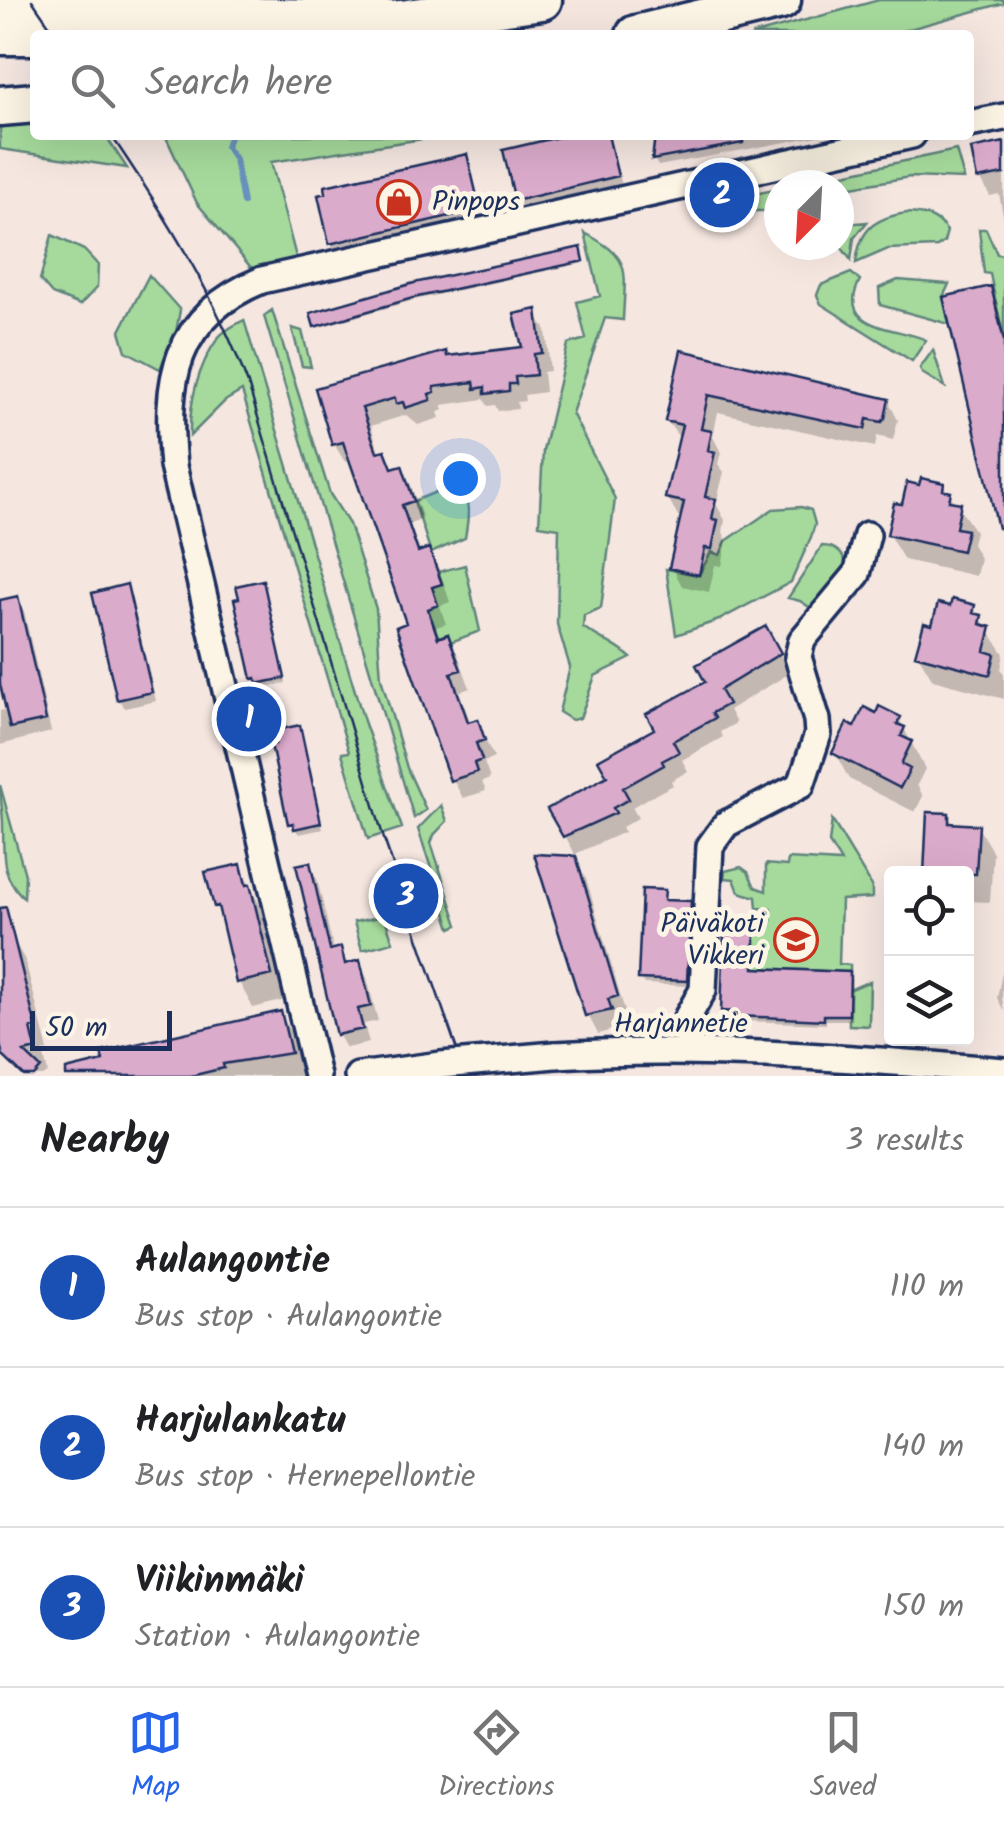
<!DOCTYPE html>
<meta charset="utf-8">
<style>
:root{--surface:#fff;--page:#f2f2f2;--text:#202124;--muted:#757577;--line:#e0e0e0;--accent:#2563eb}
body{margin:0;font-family:Kalam,sans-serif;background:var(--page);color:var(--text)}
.controls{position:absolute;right:30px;bottom:30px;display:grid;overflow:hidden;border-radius:10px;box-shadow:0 10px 40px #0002}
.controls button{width:90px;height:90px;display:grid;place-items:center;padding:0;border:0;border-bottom:2px solid var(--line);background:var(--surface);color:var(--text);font:50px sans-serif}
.compass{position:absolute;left:764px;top:170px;width:90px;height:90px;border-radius:50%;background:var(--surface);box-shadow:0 10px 40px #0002;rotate:204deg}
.scale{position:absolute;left:30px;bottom:25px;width:142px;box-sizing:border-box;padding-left:10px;border:5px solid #1b2f5e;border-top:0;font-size:28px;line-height:35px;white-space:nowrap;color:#1b2f5e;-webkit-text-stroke:8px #fcf5e5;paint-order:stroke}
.you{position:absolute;left:460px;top:478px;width:35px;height:35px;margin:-25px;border:8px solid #fff;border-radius:50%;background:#1a73e8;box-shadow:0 0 0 15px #1a73e833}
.badge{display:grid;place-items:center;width:65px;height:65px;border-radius:50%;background:var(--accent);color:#fff;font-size:32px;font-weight:700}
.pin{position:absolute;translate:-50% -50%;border:5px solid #fff;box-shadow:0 2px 10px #0006}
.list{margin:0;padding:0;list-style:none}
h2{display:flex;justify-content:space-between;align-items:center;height:130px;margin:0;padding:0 40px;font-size:42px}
h2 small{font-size:32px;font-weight:400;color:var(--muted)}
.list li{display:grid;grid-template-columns:65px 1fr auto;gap:30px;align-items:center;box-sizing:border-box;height:160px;padding:0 40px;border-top:2px solid var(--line)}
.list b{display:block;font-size:38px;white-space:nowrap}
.list p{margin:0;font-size:32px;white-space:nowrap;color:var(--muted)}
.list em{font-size:32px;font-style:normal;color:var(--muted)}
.icon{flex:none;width:55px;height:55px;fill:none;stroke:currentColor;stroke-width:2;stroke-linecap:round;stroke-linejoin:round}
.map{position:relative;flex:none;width:1004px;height:1076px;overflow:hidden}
.search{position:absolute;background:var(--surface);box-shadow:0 10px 40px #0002;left:30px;right:30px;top:30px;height:110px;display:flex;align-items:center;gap:25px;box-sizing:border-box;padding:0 35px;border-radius:10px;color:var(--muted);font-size:38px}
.sheet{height:610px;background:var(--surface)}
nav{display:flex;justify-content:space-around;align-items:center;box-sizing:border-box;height:140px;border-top:2px solid var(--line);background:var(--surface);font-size:28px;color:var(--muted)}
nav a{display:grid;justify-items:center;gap:5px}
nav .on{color:var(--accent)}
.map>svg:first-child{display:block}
</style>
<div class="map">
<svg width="1004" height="1076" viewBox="0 0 1004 1076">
<rect width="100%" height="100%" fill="#f5e6e0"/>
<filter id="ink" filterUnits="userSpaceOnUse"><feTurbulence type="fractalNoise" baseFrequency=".01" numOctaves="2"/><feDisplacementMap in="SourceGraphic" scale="20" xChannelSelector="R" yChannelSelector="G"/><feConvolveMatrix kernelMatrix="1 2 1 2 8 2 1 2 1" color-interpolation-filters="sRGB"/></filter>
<g filter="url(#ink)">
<path fill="#a6da9c" stroke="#60847d" stroke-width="2.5" d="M 879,0 L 1004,0 L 1004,3 L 888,35 L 751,35 Z
M 0,122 L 35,123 L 35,135 L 105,135 L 127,168 L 0,149 Z
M 165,135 L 449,135 L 271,162 L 297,261 L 254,271 L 197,203 Z
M 956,150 L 964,179 L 910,177 L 852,187 L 841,182 L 844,174 Z
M 779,189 L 779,211 L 748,211 L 729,199 Z
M 907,213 C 925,214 936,216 947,231 L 944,242 L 937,247 L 888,249 L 856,263 C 860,229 874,218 907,213 Z
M 839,221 L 846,224 L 867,222 L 854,238 L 851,260 L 839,244 Z
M 979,229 L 986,229 L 997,254 L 1004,255 L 1004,341 L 990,274 L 984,273 Z
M 585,233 C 633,259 625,269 623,320 L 605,318 L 572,413 L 615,499 L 601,608 L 584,615 L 583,627 C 599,639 616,644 631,658 L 595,676 L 580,718 L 572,720 L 559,712 L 570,667 L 557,624 L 559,528 L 539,525 L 543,451 L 568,344 L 586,339 L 577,302 L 600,296 Z
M 52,235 L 84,250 L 98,265 L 97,287 L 80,305 L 52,294 L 40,280 Z
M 851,273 L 860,280 C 834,331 900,327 926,340 L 912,361 L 821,304 L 817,295 L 821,285 Z
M 149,275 L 180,310 L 176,332 L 160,369 L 126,351 L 120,331 Z
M 898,280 L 949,284 L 943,297 L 949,324 L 880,305 L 879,288 Z
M 272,310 L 330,494 L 349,524 L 376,609 L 381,678 L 407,768 L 426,810 L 414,818 L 264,316 Z
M 244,320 L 364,721 L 402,828 L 368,839 L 342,753 L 349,752 L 242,391 L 225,401 L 190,436 C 189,403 198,366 218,338 C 224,330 235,325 244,320 Z
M 292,328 L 302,331 L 311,367 L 302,366 Z
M 933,350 L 945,387 L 922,373 L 920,368 Z
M 458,483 C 471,502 469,515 465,538 L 431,553 L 414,501 Z
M 801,507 L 811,510 L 815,524 L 811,537 L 791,582 L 719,620 L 676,635 L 666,569 L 699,575 L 711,552 L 720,555 L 726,541 L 773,509 Z
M 822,546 C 837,546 844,555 849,568 L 817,612 L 800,601 L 788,598 Z
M 465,565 L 480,631 L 451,642 L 448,634 L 438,637 L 432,620 L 423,610 L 432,587 L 442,583 L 438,572 Z
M 0,785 L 25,875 L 24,898 C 0,875 4,858 3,825 C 3,812 0,799 0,785 Z
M 441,805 L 447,821 L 434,835 L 431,843 L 458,925 L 451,928 L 418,829 Z
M 832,820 L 872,886 L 872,898 L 841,900 L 839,964 L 850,965 L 850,972 L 754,968 L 753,920 L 771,920 L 771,909 L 757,908 L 756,897 L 739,892 L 734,879 L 724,878 L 725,871 L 741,867 L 748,872 L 755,887 L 766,891 L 766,864 L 787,866 L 788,859 L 841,862 L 829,843 Z
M 384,916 L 393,942 L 362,950 L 354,922 Z
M 870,981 L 869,1026 L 849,1025 L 849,990 Z"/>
<path fill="#0003" d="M 578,135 L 608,135 L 623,189 L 525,212 L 518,200 Z
M 657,135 L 823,135 L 658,166 L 654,159 Z
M 1004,145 L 1004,220 L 999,194 L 990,196 L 980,178 Z
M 469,162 L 481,215 L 334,248 L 331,243 Z
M 580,252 L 583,263 L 414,300 L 317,328 L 313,315 Z
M 990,289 L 997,301 L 1004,332 L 1004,517 Z
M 535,312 L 546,330 L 550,371 L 543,372 L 545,392 L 524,395 L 525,401 L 517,402 L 518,409 L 498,411 L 495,405 L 488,406 L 484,399 L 442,405 L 444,410 L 438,412 L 440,418 L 418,425 L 406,415 L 371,426 L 380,454 L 384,453 L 394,470 L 401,468 L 411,486 L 423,519 L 410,524 L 421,554 L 428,551 L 439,569 L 450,602 L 440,606 L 446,624 L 436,627 L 440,639 L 447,637 L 458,655 L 470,688 L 459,692 L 471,724 L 477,722 L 494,758 L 484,762 L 490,779 L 482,782 L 486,791 L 463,798 L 453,780 L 399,628 L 410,624 L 352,460 L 345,462 L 334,444 L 318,390 L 447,358 L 525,349 Z
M 683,353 L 888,401 L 898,420 L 893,440 L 877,436 L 875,447 L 718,412 L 713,437 L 721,452 L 718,464 L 724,472 L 716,504 L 725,520 L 723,532 L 727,541 L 722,566 L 715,565 L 709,592 L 682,586 L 672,567 L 683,517 L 678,516 L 668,498 L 681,440 L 667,421 Z
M 943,485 L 975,531 L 972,544 L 980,558 L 976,576 L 904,560 L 889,535 L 904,507 Z
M 262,582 L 286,683 L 263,688 L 254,678 Z
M 126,587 L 131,596 L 156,701 L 125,708 L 119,699 Z
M 17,599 L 24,611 L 51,732 L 0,745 L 0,711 L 8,709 L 0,672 L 0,602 Z
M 974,608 L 1004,654 L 1001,669 L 1004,674 L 1004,699 L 933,680 L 918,655 Z
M 766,629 L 790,673 L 729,710 L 736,723 L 720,732 L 723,737 L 682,760 L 688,771 L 671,781 L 673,785 L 632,807 L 638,818 L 622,827 L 624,832 L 575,854 L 551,810 L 610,777 Z
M 877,716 L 899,719 L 925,769 L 917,785 L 923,796 L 915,812 L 849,779 L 835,753 L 855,730 Z
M 299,728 L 323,829 L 299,834 L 290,823 Z
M 948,815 L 954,826 L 978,827 L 993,853 L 990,902 L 966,901 L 966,874 L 926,874 Z
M 575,859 L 586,878 L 626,1015 L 617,1017 L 620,1028 L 598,1034 L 588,1015 Z
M 309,865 L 317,879 L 334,951 L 339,950 L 348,966 L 359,963 L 367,978 L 378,1021 L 364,1024 L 369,1043 L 346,1048 L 338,1034 Z
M 240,867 L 264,913 L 285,1000 L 253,1008 L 239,982 L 223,919 L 216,906 Z
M 663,892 L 666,902 L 690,903 L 693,909 L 689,986 L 644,984 L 641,978 Z
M 754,935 L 757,941 L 756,970 L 849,974 L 852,980 L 851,1020 L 826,1020 L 826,1024 L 744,1021 L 741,1016 L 727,1016 L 724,1010 Z
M 11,936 L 25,960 L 48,1051 L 43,1052 L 48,1073 L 43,1076 L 28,1076 L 12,1061 L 12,1066 L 0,1034 L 0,939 Z
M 1004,963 L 1002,998 L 1004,1011 L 997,998 Z
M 280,1013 L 294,1038 L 303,1076 L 78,1076 Z
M 898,1038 L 955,1038 L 955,1046 L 924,1044 L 924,1053 L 905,1052 Z"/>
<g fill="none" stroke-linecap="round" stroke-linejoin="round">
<path stroke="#6892bd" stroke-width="6" d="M 231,135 L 226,146 L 235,159 L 243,203"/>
</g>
<path fill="#dbabcb" stroke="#1b2f5e" stroke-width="2.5" d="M 567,135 L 608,135 L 618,176 L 515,201 L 503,150 Z
M 655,135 L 743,135 L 743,143 L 652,160 Z
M 1004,142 L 1004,174 L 977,179 L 971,149 Z
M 467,154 L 480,209 L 329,244 L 318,195 L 326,193 L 325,186 Z
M 581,247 L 584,261 L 413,298 L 314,327 L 310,313 L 414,283 Z
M 991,286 L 1004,341 L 1004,528 L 998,528 L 943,297 Z
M 537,309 L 542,353 L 534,354 L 536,375 L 515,377 L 516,384 L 509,384 L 509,391 L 485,394 L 485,387 L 475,389 L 474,382 L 434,387 L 435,392 L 429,394 L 431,400 L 405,408 L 403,402 L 396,404 L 395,398 L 362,408 L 377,452 L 385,450 L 392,468 L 402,465 L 414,501 L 402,505 L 418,552 L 429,548 L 442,584 L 432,587 L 438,605 L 428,609 L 438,638 L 448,634 L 461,670 L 451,673 L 468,722 L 478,719 L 485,740 L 476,743 L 482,760 L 474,763 L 477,772 L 450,781 L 396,627 L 406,623 L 343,442 L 332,445 L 315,388 L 446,351 L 447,356 L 522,347 L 514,314 Z
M 681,350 L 889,399 L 885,418 L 882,422 L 867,419 L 865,429 L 708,395 L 701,429 L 712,431 L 708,450 L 715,452 L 705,497 L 716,499 L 712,519 L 718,520 L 712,549 L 705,548 L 699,575 L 669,568 L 684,502 L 665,498 L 682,425 L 665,421 Z
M 921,478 L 944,483 L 943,490 L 951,492 L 949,501 L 961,503 L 956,528 L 967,530 L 962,551 L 887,535 L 894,503 L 902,504 L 907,482 L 919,485 Z
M 263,580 L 285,678 L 257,684 L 256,678 L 252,679 L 234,599 L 239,598 L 236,586 Z
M 127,584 L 152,692 L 117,700 L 92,593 Z
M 18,596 L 46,720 L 10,728 L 0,684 L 0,600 Z
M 952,599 L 975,605 L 973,613 L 982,615 L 980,624 L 991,627 L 985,651 L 995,654 L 990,675 L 915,655 L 924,623 L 932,625 L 938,603 L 950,606 Z
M 766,626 L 781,653 L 720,690 L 728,704 L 712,713 L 715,718 L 673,741 L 679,752 L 662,761 L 664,765 L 623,788 L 629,799 L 613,808 L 616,813 L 563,837 L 547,809 L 607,776 L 598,760 L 654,729 L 646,714 L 705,682 L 696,665 Z
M 879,706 L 901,717 L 897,724 L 905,727 L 901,736 L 912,741 L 901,764 L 910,769 L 900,788 L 832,753 L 847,723 L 854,727 L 864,707 L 876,713 Z
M 300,725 L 321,823 L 294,829 L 293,823 L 288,824 L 271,745 L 275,744 L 272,731 Z
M 927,812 L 949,813 L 949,823 L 979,825 L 976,874 L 924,874 Z
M 534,854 L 576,856 L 618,996 L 608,999 L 612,1010 L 585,1016 Z
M 310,862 L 330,950 L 341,947 L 345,964 L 360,960 L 371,1006 L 358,1009 L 363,1029 L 336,1035 L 296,865 Z
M 241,864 L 246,885 L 250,884 L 272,975 L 236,983 L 218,906 L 214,907 L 205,872 Z
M 642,889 L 665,890 L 664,900 L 691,901 L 687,981 L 638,979 Z
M 6,907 L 36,1027 L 31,1028 L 36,1049 L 24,1052 L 41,1068 L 34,1076 L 24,1076 L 3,1056 L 0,1044 L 0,908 Z
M 724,932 L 755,933 L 754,968 L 850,972 L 849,1015 L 824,1015 L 824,1020 L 738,1016 L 738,1012 L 721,1011 Z
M 281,1011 L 291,1053 L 223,1064 L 224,1068 L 191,1076 L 66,1076 L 66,1070 L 103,1061 L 101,1052 Z"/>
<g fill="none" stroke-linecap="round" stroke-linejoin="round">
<g stroke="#1b2f5e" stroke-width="32">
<path id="minor" d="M 969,124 L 1004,117
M 689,1052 L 687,1018 L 703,990 L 710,846 L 726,824 L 801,785 L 818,734 L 817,720 L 798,657 L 802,640 L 857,574 L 867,535
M 555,1055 C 705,1046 855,1058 1004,1071
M 317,1076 L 173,466 C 165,381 173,316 262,280 L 912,135
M 358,1076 L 441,1065"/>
</g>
<g stroke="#1b2f5e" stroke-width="45">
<path id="highway" d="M 0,8 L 61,13 L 404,21
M 380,23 L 542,0
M 0,35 L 35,35
M 636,35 L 781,0
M 0,106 L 35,103"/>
</g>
<use href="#minor" stroke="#fcf5e5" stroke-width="25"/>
<use href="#highway" stroke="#fcf5e5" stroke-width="38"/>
<path stroke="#1b2f5e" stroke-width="2.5" d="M 32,0 L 56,35
M 111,135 C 165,215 214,293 248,384 L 384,839 L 466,1076"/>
<g stroke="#1b2f5e" stroke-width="32" stroke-linecap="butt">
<path id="minor-bridge" d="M 441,1065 L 555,1055"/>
</g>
<use href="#minor-bridge" stroke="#fcf5e5" stroke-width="25"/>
</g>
</g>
<defs>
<g id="shop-ring" transform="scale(2.25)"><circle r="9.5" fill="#fcf5e5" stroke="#c8321e" stroke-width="1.5"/><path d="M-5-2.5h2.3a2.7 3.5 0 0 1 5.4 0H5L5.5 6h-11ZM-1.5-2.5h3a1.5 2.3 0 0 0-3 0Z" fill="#c8321e"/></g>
<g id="school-ring" transform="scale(2.25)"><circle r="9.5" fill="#fcf5e5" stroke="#c8321e" stroke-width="1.5"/><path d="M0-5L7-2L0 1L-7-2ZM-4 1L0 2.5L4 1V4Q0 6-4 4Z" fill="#c8321e"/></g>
</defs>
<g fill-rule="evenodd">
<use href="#shop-ring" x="399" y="202"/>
<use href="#school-ring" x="796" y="940"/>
</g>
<g text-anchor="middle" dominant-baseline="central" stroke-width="10" stroke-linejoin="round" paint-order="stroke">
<g font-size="28" fill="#1b2f5e" stroke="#fcf5e5" text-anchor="start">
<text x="432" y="202">Pinpops</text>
<text x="764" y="924" text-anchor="end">Päiväkoti<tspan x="764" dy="32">Vikkeri</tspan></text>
</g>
<g font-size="28" fill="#1b2f5e" stroke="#fcf5e5">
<text x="681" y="1024">Harjannetie</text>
</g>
</g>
</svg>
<div class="controls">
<button><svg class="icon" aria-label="locate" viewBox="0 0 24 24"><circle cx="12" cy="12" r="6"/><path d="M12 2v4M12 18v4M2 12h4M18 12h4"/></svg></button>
<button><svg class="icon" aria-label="layers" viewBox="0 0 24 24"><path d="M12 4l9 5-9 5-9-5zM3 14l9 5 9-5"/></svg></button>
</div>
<svg class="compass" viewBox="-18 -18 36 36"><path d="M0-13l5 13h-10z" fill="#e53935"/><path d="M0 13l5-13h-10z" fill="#757577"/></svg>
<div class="scale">50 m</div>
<div class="you"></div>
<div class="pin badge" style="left:249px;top:719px;background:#1a4fb4">1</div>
<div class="pin badge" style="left:722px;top:195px;background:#1a4fb4">2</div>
<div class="pin badge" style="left:406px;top:896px;background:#1a4fb4">3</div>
<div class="search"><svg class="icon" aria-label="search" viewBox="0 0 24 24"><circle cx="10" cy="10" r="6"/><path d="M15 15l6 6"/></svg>Search here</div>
</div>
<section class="sheet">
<h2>Nearby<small>3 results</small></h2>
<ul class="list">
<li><span class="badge" style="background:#1a4fb4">1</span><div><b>Aulangontie</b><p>Bus stop · Aulangontie</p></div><em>110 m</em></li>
<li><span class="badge" style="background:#1a4fb4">2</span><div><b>Harjulankatu</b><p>Bus stop · Hernepellontie</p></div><em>140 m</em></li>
<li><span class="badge" style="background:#1a4fb4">3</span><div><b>Viikinmäki</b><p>Station · Aulangontie</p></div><em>150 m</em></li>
</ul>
</section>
<nav>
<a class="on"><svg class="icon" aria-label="map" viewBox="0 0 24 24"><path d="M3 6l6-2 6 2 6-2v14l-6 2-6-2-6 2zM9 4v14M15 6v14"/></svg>Map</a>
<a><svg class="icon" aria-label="directions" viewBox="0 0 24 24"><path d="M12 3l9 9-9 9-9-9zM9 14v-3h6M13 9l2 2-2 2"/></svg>Directions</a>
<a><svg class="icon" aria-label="saved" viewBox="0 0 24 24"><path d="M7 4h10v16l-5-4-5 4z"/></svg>Saved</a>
</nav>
